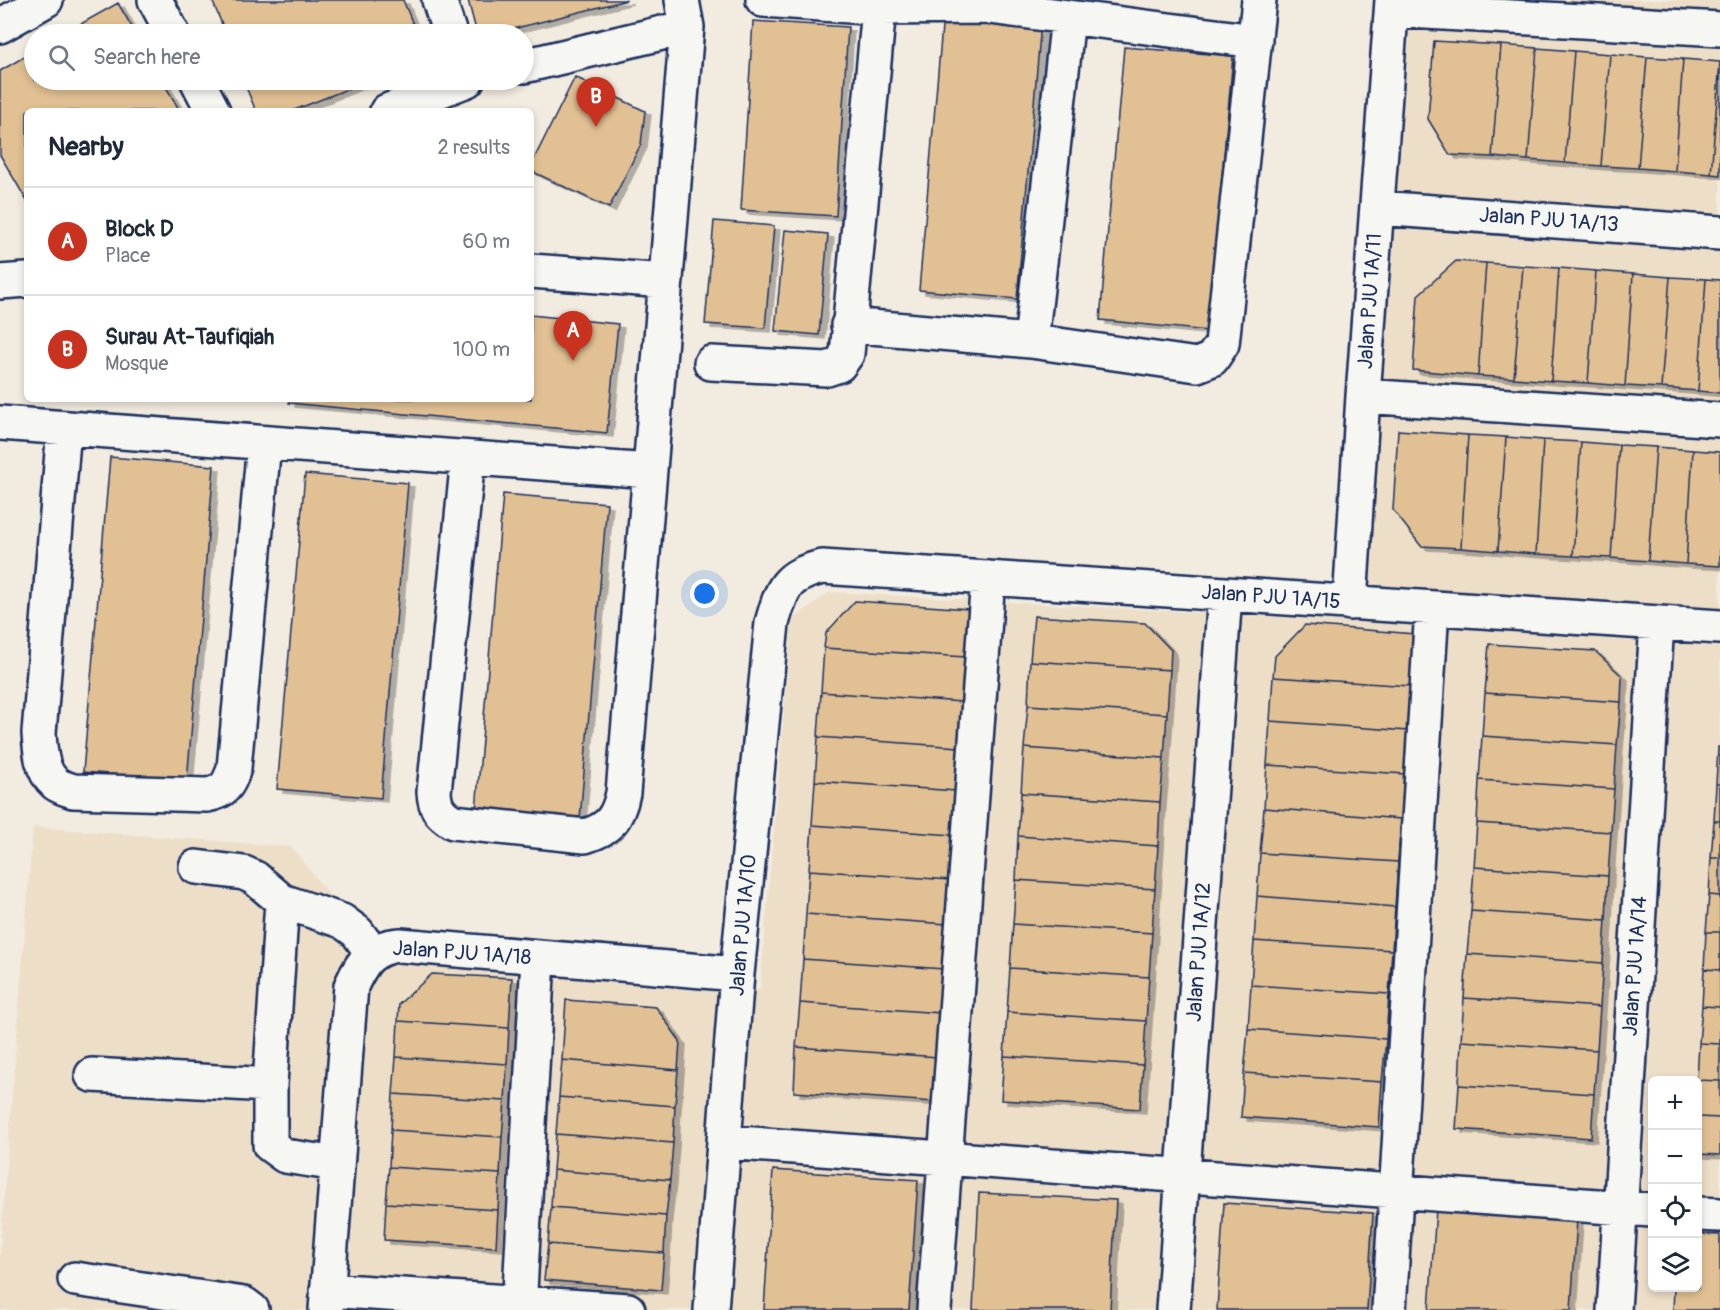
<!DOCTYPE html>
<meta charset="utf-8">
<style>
:root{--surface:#fff;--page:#f6f6f7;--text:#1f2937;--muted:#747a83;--line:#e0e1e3;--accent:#c8321e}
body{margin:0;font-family:Pangolin,sans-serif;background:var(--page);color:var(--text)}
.controls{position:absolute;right:18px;bottom:18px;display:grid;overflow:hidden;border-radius:9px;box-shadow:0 3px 9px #0003}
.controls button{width:54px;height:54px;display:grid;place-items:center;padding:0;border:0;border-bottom:2px solid var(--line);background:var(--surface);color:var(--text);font:30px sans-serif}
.you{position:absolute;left:705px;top:594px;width:21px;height:21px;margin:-15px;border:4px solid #fff;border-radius:50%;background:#1a73e8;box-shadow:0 0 0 9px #1a73e833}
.badge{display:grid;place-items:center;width:39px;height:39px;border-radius:50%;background:var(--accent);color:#fff;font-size:20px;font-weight:700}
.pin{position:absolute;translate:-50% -50px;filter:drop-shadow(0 2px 3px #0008)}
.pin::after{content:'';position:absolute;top:32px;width:21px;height:18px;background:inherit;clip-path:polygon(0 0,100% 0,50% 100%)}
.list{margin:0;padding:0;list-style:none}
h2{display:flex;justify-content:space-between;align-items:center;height:78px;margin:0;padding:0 24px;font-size:26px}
h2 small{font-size:20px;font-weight:400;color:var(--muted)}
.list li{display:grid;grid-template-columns:39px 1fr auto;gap:18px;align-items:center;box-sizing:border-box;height:108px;padding:0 24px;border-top:2px solid var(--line)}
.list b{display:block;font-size:22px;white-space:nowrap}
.list p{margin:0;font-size:20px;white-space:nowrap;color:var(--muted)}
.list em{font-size:20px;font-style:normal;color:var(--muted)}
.icon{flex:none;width:33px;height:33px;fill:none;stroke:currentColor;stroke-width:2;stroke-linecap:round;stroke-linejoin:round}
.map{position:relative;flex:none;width:1720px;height:1310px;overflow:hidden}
.search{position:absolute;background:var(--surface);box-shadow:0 3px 9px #0003;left:24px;top:24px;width:510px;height:66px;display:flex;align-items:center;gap:15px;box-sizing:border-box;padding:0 21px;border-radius:33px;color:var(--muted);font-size:22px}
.panel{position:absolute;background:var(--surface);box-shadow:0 3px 9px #0003;left:24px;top:108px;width:510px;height:294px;border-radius:9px}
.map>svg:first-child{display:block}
</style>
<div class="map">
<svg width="1720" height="1310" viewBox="0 0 1720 1310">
<defs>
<filter id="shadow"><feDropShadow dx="6" dy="4" stdDeviation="0" flood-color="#0004"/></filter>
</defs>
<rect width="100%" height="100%" fill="#f2ebdf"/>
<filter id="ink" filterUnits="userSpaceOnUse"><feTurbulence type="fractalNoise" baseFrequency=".0167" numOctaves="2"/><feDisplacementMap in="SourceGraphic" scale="12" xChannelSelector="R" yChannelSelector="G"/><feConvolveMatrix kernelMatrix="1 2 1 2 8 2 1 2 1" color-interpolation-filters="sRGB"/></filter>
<g filter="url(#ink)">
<path fill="#eddec8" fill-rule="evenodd" d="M 1411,0 L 1720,0 L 1720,1310 L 0,1310 L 0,1251 L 33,827 L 291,847 L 381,960 L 760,989 L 792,620 L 830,592 L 1365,622 ZM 1652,1080 L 1698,1080 L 1698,1288 L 1652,1288 Z"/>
<path fill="#e1c093" stroke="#1b2f5e" stroke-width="1.5" filter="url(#shadow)" d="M 212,0 L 403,0 L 417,34 L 226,34 Z
M 468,0 L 627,0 L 493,34 L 477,34 Z
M 118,3 L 136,34 L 63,34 Z
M 943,15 L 1041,23 L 1017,299 L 919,290 Z
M 753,21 L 848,27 L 836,216 L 741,210 Z
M 1434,41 L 1501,45 L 1492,157 L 1450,155 L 1428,119 Z
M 1501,45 L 1537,48 L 1528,160 L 1492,157 Z
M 1124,47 L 1233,56 L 1208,331 L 1100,320 Z
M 1537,48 L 1574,51 L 1565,163 L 1528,160 Z
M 34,51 L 34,80 L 162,80 L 180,111 L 27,111 L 27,201 L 0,155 L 0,71 Z
M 1574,51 L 1610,54 L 1601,166 L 1565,163 Z
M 1610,54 L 1647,57 L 1638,168 L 1601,166 Z
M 1647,57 L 1683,59 L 1675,171 L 1638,168 Z
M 1683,59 L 1720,62 L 1711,174 L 1675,171 Z
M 1720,62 L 1720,175 L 1711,174 Z
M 575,77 L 645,111 L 641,144 L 609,208 L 531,171 L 531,165 Z
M 243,80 L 370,80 L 292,111 L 256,111 Z
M 714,221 L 774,226 L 765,328 L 705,324 Z
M 785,230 L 828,234 L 819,335 L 775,331 Z
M 1456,261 L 1486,263 L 1478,376 L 1413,370 L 1418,295 Z
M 1486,263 L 1523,266 L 1514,378 L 1478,376 Z
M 1523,266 L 1559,268 L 1551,381 L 1514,378 Z
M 1559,268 L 1596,271 L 1588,383 L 1551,381 Z
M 1596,271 L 1633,274 L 1625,386 L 1588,383 Z
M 1633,274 L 1670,277 L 1661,388 L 1625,386 Z
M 1670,277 L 1706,279 L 1698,391 L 1661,388 Z
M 1706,279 L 1720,280 L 1720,393 L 1698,391 Z
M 531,315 L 618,324 L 607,433 L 289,403 L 290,399 L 531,399 Z
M 1398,430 L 1468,435 L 1461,548 L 1421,546 L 1393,510 Z
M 1468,435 L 1506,437 L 1498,551 L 1461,548 Z
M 1506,437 L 1543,440 L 1536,554 L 1498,551 Z
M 1543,440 L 1581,442 L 1573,556 L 1536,554 Z
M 1581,442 L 1619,445 L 1611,558 L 1573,556 Z
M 1619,445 L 1656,447 L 1648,561 L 1611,558 Z
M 1656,447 L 1693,450 L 1686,564 L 1648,561 Z
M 1693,450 L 1720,452 L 1720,566 L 1686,564 Z
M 110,457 L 214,466 L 187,781 L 83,772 Z
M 305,474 L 408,483 L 381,798 L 277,789 Z
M 503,494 L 607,503 L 580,819 L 476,810 Z
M 855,601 L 969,609 L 966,657 L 824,648 L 826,633 Z
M 1034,616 L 1145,623 L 1171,650 L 1170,670 L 1030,661 Z
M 1305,625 L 1415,634 L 1411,686 L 1273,677 L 1275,656 Z
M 1489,644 L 1595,651 L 1622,676 L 1621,702 L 1485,693 Z
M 824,648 L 966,657 L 962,702 L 821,692 Z
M 1030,661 L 1170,670 L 1167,714 L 1028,705 Z
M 1273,677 L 1411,686 L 1408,731 L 1270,721 Z
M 821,692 L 962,702 L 959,747 L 818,737 Z
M 1485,693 L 1621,702 L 1617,745 L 1482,736 Z
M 1028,705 L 1167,714 L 1164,758 L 1024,748 Z
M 1270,721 L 1408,731 L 1405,774 L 1267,765 Z
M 1482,736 L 1617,745 L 1614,789 L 1479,780 Z
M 818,737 L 959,747 L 956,791 L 815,781 Z
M 1718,747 L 1720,747 L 1720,784 L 1716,784 Z
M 1024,748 L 1164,758 L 1160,802 L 1021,793 Z
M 1267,765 L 1405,774 L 1401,819 L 1264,808 Z
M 1479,780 L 1614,789 L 1611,832 L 1477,823 Z
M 815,781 L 956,791 L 953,835 L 812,825 Z
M 1716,784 L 1720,784 L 1720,821 L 1714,821 Z
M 1021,793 L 1160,802 L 1158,846 L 1018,836 Z
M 1264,808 L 1401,819 L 1398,862 L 1260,853 Z
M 1714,821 L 1720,821 L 1720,858 L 1711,858 Z
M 1477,823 L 1611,832 L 1608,876 L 1474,867 Z
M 812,825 L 953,835 L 950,880 L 809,870 Z
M 1018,836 L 1158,846 L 1155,889 L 1016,880 Z
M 1260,853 L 1398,862 L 1395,907 L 1257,896 Z
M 1711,858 L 1720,858 L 1720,896 L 1709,895 Z
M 1474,867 L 1608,876 L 1606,920 L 1471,911 Z
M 809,870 L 950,880 L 947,924 L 806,914 Z
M 1016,880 L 1155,889 L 1152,933 L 1013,924 Z
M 1709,895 L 1720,896 L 1720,932 L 1706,932 Z
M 1257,896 L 1395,907 L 1392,950 L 1254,941 Z
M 1471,911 L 1606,920 L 1603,963 L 1467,954 Z
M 806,914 L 947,924 L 944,969 L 803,959 Z
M 1013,924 L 1152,933 L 1149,977 L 1010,968 Z
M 1706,932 L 1720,932 L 1720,970 L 1704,969 Z
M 1254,941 L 1392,950 L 1389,994 L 1251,985 Z
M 1467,954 L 1603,963 L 1600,1007 L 1464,998 Z
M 803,959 L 944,969 L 941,1013 L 800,1003 Z
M 1010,968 L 1149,977 L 1146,1021 L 1007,1012 Z
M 1704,969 L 1720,970 L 1720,1007 L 1702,1006 Z
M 432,974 L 512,978 L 509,1028 L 398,1021 L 399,1004 Z
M 1251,985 L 1389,994 L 1386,1039 L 1248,1029 Z
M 1464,998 L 1600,1007 L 1597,1050 L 1461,1041 Z
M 566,1000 L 656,1007 L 680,1041 L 678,1070 L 562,1060 Z
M 800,1003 L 941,1013 L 938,1057 L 796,1047 Z
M 1702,1006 L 1720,1007 L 1720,1044 L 1699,1043 Z
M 1007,1012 L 1146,1021 L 1143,1065 L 1004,1056 Z
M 398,1021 L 509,1028 L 507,1064 L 396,1057 Z
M 1248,1029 L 1386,1039 L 1382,1082 L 1244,1073 Z
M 1461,1041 L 1597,1050 L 1594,1094 L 1459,1085 Z
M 1699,1043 L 1720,1044 L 1720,1081 L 1697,1080 Z
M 796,1047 L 938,1057 L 935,1102 L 794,1092 Z
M 1004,1056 L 1143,1065 L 1140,1109 L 1001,1100 Z
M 396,1057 L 507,1064 L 505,1101 L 393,1094 Z
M 562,1060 L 678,1070 L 675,1106 L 559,1097 Z
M 1244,1073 L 1382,1082 L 1379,1127 L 1241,1117 Z
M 1697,1080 L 1720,1081 L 1720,1118 L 1698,1117 Z
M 1459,1085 L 1594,1094 L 1591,1138 L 1456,1129 Z
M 393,1094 L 505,1101 L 502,1137 L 391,1130 Z
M 559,1097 L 675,1106 L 673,1143 L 556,1134 Z
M 1698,1117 L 1720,1118 L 1720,1155 L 1698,1154 Z
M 391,1130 L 502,1137 L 500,1174 L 389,1167 Z
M 556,1134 L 673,1143 L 670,1180 L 553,1170 Z
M 389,1167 L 500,1174 L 498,1210 L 386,1203 Z
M 553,1170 L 670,1180 L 666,1216 L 551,1207 Z
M 773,1170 L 918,1180 L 909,1310 L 764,1310 Z
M 979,1193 L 1116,1200 L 1110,1310 L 973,1310 Z
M 386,1203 L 498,1210 L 496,1247 L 384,1240 Z
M 1224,1203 L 1373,1213 L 1367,1310 L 1217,1310 Z
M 551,1207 L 666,1216 L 664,1253 L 548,1244 Z
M 1436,1209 L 1577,1219 L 1571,1310 L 1429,1310 Z
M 1698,1234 L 1720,1235 L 1720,1310 L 1673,1310 L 1674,1288 L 1698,1288 Z
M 548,1244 L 664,1253 L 661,1290 L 544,1280 Z"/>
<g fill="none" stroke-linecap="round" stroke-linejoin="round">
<g stroke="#1b2f5e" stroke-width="38">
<path id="minor" d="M 155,0 L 173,34
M 439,0 L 450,34
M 763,0 L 879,8 L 990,7 L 1255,41
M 1392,10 L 1720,29
M 0,26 L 46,0
M 524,66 L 687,27
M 197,80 L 213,111
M 387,111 L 467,80
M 1378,208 L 1720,233
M 531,271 L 666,281
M 0,282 L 27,280
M 848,325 L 1031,341 L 1197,365 L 1212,359 L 1222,344 L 1259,0
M 1031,341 L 1068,18
M 711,363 L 827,369 L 839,365 L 847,354 L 879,8
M 1363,396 L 1720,420
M 0,423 L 650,471
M 64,428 L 39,733 C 40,749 41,771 55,783 C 59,787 68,789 73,791 L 207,795 C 224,792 229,785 234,768 L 264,443
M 468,458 L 434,792 C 435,808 440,814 453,822 L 585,836 C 609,829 618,818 623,793 L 687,27 L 682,0
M 1350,603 L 1363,396 L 1392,0
M 196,867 L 244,873 L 255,878 L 282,901
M 92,1075 L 270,1085
M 725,1142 L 1652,1210
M 337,1164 L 285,1156 L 270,1145 L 270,1085 L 282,901 L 342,921 L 357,932 L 373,954
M 1698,1214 L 1720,1215
M 75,1279 L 244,1304 L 252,1310
M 327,1290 L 628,1310
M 326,1310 L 351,986 C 362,962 371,947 400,945 L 737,974
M 519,1310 L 538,958
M 711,1310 L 737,974 L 772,623 C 782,588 785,576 822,567 L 1720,627
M 934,1310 L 988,578
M 1173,1310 L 1225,594
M 1389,1310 L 1432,608
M 1614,1310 L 1657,623"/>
</g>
<use href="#minor" stroke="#f6f6f2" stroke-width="33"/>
</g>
</g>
<g text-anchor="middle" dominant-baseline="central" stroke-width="4.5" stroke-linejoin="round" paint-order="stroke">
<g font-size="21" fill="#1b2f5e" stroke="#f6f6f2">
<text transform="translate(1549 220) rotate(4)">Jalan PJU 1A/13</text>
<text transform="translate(1370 301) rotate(-86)">Jalan PJU 1A/11</text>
<text transform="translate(1271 597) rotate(4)">Jalan PJU 1A/15</text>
<text transform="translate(743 925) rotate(-85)">Jalan PJU 1A/10</text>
<text transform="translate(1199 952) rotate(-86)">Jalan PJU 1A/12</text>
<text transform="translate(462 953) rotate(4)">Jalan PJU 1A/18</text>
<text transform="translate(1635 966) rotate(-86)">Jalan PJU 1A/14</text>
</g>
</g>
</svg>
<div class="controls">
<button>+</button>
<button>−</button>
<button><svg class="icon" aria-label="locate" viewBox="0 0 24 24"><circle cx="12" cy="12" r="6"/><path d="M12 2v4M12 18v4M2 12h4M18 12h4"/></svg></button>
<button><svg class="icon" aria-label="layers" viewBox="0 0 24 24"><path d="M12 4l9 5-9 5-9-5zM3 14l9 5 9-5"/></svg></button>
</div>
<div class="you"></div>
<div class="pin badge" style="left:573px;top:361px">A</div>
<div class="pin badge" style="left:596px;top:127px">B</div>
<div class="search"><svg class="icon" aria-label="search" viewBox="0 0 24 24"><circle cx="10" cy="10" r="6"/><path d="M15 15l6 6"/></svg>Search here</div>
<section class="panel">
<h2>Nearby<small>2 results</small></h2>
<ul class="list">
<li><span class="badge">A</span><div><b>Block D</b><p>Place</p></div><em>60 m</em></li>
<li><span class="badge">B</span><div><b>Surau At-Taufiqiah</b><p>Mosque</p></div><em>100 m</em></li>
</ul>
</section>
</div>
